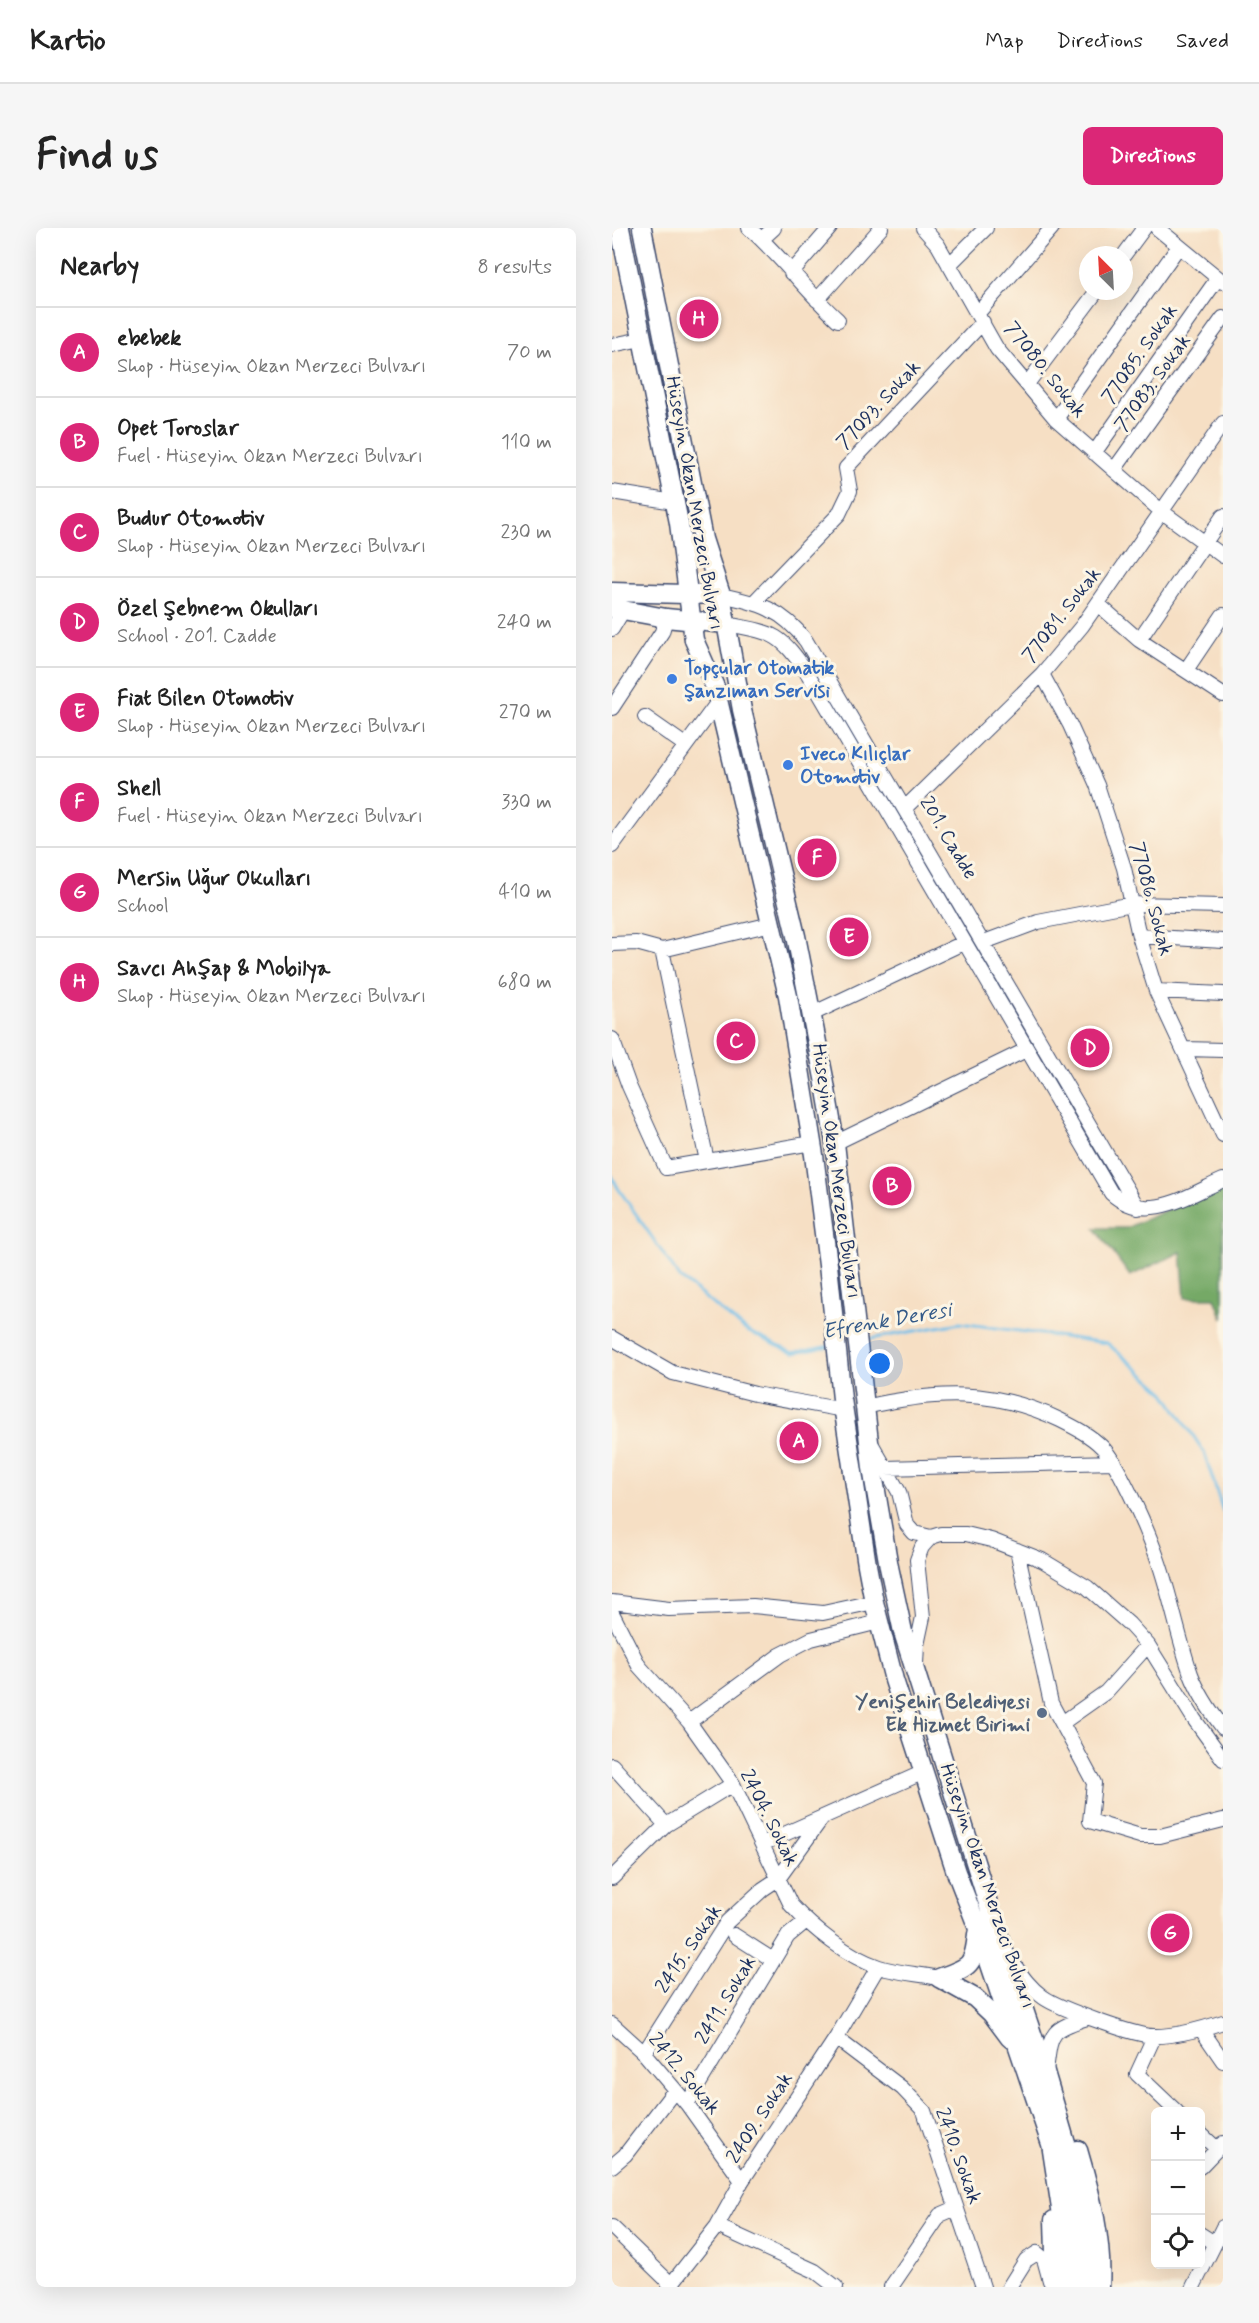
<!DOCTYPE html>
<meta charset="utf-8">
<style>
:root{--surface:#fff;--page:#f6f6f6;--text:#222;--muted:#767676;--line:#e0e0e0;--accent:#db2777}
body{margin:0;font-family:Mynerve,sans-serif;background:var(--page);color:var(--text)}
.controls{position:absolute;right:18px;bottom:18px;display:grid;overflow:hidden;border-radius:9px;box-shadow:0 6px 24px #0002}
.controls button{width:54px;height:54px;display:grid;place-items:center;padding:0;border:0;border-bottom:2px solid var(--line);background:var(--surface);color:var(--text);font:30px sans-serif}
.compass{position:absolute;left:467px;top:18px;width:54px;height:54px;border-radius:50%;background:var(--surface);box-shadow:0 6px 24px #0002;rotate:336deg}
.you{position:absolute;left:268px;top:1136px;width:21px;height:21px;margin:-15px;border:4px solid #fff;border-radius:50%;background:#1a73e8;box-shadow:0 0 0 9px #1a73e833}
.badge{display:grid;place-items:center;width:39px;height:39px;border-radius:50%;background:var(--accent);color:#fff;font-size:20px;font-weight:700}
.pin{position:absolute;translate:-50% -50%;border:3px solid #fff;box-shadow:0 2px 6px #0006}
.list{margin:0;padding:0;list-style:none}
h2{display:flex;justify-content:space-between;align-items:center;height:78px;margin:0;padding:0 24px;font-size:26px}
h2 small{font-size:20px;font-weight:400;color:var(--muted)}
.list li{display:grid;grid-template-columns:39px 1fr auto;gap:18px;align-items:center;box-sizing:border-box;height:90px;padding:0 24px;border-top:2px solid var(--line)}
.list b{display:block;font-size:22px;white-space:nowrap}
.list p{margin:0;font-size:20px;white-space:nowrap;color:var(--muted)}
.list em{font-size:20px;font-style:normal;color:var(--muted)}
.icon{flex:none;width:33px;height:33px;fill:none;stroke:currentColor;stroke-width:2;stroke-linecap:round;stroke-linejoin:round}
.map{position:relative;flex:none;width:611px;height:2059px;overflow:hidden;border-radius:9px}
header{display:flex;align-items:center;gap:36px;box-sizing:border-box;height:84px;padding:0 30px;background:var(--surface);border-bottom:2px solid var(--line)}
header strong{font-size:28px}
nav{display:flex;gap:33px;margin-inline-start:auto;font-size:21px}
.intro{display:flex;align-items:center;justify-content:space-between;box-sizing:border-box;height:144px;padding:0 36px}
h1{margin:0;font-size:42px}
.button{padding:15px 27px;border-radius:9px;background:var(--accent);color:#fff;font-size:21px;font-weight:700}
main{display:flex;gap:36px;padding:0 36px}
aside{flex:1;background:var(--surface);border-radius:9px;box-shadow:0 6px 24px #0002}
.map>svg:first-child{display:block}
</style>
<header>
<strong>Kartio</strong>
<nav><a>Map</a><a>Directions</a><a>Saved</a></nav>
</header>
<div class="intro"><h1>Find us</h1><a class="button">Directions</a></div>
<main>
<aside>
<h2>Nearby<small>8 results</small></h2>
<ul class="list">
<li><span class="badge">A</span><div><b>ebebek</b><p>Shop · Hüseyin Okan Merzeci Bulvarı</p></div><em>70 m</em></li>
<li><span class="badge">B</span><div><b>Opet Toroslar</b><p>Fuel · Hüseyin Okan Merzeci Bulvarı</p></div><em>110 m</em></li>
<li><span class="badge">C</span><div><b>Budur Otomotiv</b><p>Shop · Hüseyin Okan Merzeci Bulvarı</p></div><em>230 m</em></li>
<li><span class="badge">D</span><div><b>Özel Şebnem Okulları</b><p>School · 201. Cadde</p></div><em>240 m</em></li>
<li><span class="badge">E</span><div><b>Fiat Bilen Otomotiv</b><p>Shop · Hüseyin Okan Merzeci Bulvarı</p></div><em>270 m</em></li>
<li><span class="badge">F</span><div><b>Shell</b><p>Fuel · Hüseyin Okan Merzeci Bulvarı</p></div><em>330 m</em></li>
<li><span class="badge">G</span><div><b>Mersin Uğur Okulları</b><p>School</p></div><em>410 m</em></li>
<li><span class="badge">H</span><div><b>Savcı Ahşap &amp; Mobilya</b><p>Shop · Hüseyin Okan Merzeci Bulvarı</p></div><em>680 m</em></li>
</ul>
</aside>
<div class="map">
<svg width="611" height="2059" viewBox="0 0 611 2059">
<rect width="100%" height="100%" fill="#fcf5e5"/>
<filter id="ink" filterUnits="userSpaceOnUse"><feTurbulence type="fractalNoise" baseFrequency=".0167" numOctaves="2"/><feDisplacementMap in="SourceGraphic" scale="12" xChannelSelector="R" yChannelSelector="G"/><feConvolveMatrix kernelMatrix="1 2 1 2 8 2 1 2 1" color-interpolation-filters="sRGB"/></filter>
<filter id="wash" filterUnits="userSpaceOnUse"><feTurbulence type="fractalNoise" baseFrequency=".008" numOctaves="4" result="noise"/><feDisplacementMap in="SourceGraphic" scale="24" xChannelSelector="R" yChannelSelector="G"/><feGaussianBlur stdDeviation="1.35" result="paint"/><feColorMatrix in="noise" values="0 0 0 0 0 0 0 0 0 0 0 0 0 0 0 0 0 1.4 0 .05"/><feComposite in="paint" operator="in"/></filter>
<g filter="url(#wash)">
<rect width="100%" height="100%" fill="#f6dfc4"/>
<path fill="#74a966" stroke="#486c62" stroke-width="1.5" d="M 611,957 L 611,1091 L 603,1070 L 573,1070 L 569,1024 L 518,1048 L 483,1000 L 514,1000 Z"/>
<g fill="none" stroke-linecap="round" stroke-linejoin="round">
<path stroke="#6ebee9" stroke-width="3" d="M 0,948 L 6,960 L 68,1050 L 135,1103 L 181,1125 L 219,1118
M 252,1112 L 348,1095 L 495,1115 L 553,1165 L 592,1224 L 611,1283"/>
</g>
</g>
<g filter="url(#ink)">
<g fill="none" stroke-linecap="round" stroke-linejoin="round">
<g stroke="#3c496d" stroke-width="16">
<path id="minor" d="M 137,0 C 169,28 194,63 226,92
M 311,0 L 326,17 L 385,121 L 444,191 L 549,283 L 611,328
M 545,0 L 611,54
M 150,11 L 162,0
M 512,27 L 532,0
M 337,37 L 374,0
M 179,45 L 218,0
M 205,72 L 269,0
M 366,85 L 440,0
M 0,117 L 30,111
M 415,156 L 485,63
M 444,191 L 567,18
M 482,225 L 606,50
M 502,242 L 611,90
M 0,264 L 62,274
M 109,367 C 147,375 170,381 194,413 L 526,980
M 142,374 L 227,286 L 238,263 L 234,240 L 371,94
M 486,376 L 527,412 L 611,467
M 114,396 C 163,405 167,404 196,446 L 499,965 C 534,997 575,968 611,952
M 0,401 L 12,381
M 527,412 L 611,288
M 574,442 L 611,387
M 430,446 L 458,497 L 485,557 L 512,640 L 527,708 L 544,763 L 611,907
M 0,480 L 50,404 L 54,390
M 33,489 L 73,517
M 293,580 L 430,446 L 470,398 L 611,195
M 0,618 L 106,474
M 527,708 L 611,713
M 372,714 L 426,694 L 520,676 L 611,678
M 0,716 L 24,715 L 50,722 L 159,696
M 50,722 L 95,933
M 544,763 L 611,766
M 200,786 L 351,715
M 0,811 L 17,858 L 54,940 L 200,915
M 573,821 L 611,822
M 223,915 L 414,822
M 0,1110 L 61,1145 L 143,1166 L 232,1182
M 253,1179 C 323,1163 381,1160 448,1192 C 462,1199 478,1207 490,1219 C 508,1237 537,1306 546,1332 C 559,1369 566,1409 579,1446 C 586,1465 599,1484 611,1500
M 259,1215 L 287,1264 L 295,1297 L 302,1305 L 319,1309 L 329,1306 L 354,1306 L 379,1312 L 430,1332 L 475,1359 L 517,1396 L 536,1417 L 582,1491 L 611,1531
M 273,1240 L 502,1234
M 405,1322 L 439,1475 L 482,1555 L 478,1593 L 528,1608 L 548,1608 L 611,1592
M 0,1374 L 57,1381 L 141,1378 L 211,1385 L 262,1374
M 0,1385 L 27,1438 L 77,1494 L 121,1556 L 179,1677 C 201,1701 236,1729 267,1739 C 286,1745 308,1746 327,1750
M 304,1436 L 305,1417 L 311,1389 L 305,1332 L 310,1319 L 319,1309
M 77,1494 L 168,1427 L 199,1411 L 267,1394
M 450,1495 L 494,1464 L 536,1417
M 0,1537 L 54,1597
M 150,1616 L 312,1544
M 0,1650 L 54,1597 L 121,1556
M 122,1707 L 161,1732
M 401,1735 C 410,1748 418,1760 431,1769 C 446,1780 526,1809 543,1808 C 566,1808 590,1801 611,1794
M 0,1796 L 32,1825 L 75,1876 L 130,1953
M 589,1801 L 611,1833
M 542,1809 L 525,1846 L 565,1884
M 224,1810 L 290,1860 L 312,1883 L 371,2059
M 32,1825 L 115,1694 L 151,1661 L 166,1651 L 210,1590
M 434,1843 C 439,1805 437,1802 475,1790
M 75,1876 L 176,1708 L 194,1693
M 588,1905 L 605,1921
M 0,1938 L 13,1927 L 63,1862
M 588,1939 L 611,1915
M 105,1998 L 203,2043 L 224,2059
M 0,1999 L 62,2059
M 588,2006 L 602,2015
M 57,2059 L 105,1998 L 130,1953 L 224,1810 L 266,1739
M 279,2059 L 328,1987 L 344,1980
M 397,2059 L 414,2032 L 425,2025 L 432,2031 L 438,2053
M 581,2059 L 611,1999"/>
</g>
<g stroke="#3c496d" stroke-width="21">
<path id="major" d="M 8,0 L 67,295 L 82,412 L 103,459 L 176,768 L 202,927 L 216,1037 L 230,1171 L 255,1337 L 262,1374 L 282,1452 L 344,1644 L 365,1698 L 439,1916 L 461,2059
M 30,0 L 91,311 L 109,367 L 130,482 L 184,708 L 212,850 L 223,915 L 260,1240 L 277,1339 L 291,1404 L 379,1685 L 433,1844 L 457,1926 L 476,2059
M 0,364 L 109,367
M 0,380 L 54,390 L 114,396
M 327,1750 L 363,1770 L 380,1786 L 398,1810
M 327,1750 C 357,1739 362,1739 365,1706
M 466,1922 C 479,1966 491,2014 488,2059
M 442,1992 L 444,2059"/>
</g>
<use href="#minor" stroke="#fff" stroke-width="14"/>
<use href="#major" stroke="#fff" stroke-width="18"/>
</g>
</g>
<g fill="#3f7fe0" stroke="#fcf5e5" stroke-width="2">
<circle cx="60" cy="451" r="6"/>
<circle cx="176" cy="537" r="6"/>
</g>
<circle fill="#5c6f8a" stroke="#fcf5e5" stroke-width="2" cx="430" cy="1485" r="6"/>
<g text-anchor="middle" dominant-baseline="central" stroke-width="6" stroke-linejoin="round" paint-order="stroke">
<g font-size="20" fill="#1b2f5e" stroke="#fcf5e5">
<text transform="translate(528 126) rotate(-55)">77085. Sokak</text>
<text transform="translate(433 142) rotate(51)">77080. Sokak</text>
<text transform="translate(541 155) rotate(-54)">77083. Sokak</text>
<text transform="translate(267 177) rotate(-47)">77093. Sokak</text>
<text transform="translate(82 275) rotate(80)">Hüseyin Okan Merzeci Bulvarı</text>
<text transform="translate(450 387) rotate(-52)">77081. Sokak</text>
<text transform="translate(336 610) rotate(59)">201. Cadde</text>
<text transform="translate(539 671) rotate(75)">77086. Sokak</text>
<text transform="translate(224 943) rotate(82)">Hüseyin Okan Merzeci Bulvarı</text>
<text transform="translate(157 1590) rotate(63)">2404. Sokak</text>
<text transform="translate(375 1658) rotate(71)">Hüseyin Okan Merzeci Bulvarı</text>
<text transform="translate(77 1721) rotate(-56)">2415. Sokak</text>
<text transform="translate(114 1772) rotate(-59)">2411. Sokak</text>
<text transform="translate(72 1846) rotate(50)">2412. Sokak</text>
<text transform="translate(148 1890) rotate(-57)">2409. Sokak</text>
<text transform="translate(346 1928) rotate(70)">2410. Sokak</text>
</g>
<g font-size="20" font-weight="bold" fill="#366cbe" stroke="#fcf5e5" text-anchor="start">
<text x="72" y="440">Topçular Otomatik<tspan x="72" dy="23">Şanzıman Servisi</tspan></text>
<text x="188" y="526">Iveco Kılıçlar<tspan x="188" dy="23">Otomotiv</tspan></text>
</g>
<g font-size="20" font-weight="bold" fill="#4e5e75" stroke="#fcf5e5" text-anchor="end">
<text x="418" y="1474">Yenişehir Belediyesi<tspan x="418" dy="23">Ek Hizmet Birimi</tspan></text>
</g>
<g font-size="21" font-style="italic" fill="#345a88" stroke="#fcf5e5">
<text transform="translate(275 1093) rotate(-10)">Efrenk Deresi</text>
</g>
</g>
</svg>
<div class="controls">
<button>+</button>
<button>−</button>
<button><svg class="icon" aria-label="locate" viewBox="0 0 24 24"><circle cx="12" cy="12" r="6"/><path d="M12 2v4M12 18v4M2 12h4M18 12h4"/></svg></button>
</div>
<svg class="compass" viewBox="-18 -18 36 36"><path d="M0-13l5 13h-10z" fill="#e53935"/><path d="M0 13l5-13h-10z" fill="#767676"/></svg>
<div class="you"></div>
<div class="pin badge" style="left:187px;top:1213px">A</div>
<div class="pin badge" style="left:280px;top:958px">B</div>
<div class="pin badge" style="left:124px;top:813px">C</div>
<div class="pin badge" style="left:478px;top:820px">D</div>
<div class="pin badge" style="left:237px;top:709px">E</div>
<div class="pin badge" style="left:205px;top:630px">F</div>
<div class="pin badge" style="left:558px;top:1705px">G</div>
<div class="pin badge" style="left:87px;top:91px">H</div>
</div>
</main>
